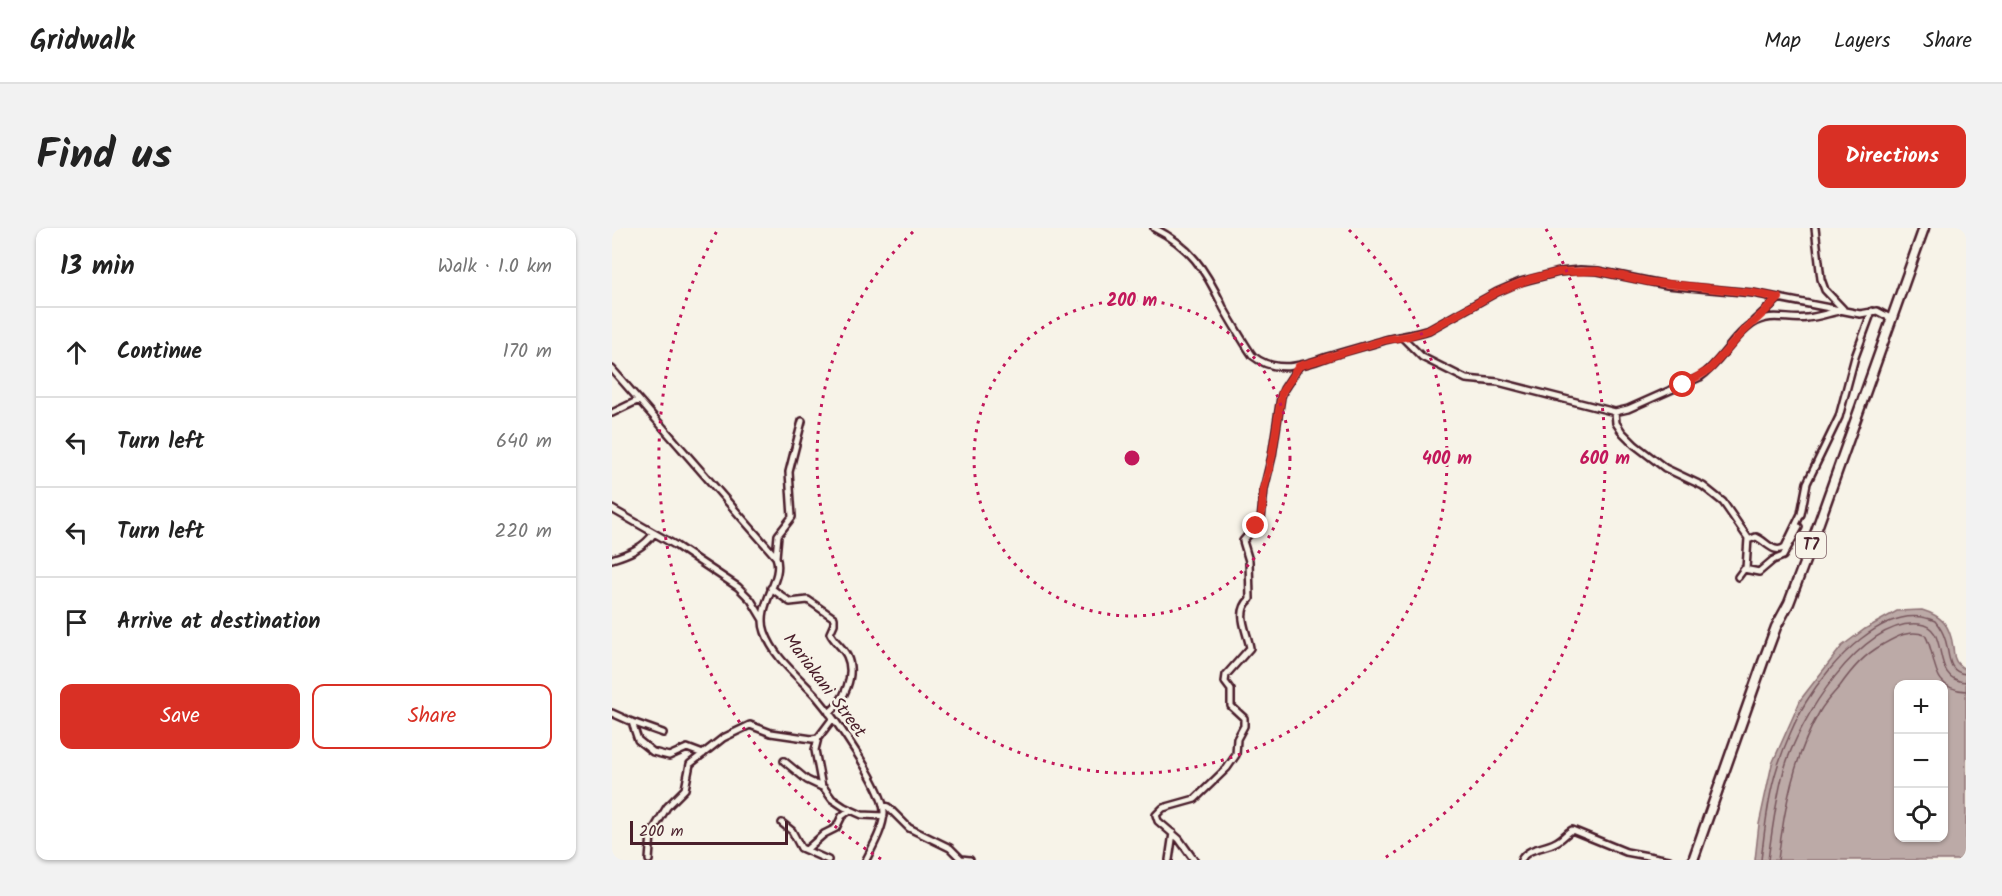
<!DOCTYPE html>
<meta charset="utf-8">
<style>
:root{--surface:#fff;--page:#f2f2f2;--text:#222;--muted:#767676;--line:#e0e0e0;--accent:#d93025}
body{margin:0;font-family:Kalam,sans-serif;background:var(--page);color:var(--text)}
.controls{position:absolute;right:18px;bottom:18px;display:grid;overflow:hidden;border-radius:12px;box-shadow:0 2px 4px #0004}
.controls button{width:54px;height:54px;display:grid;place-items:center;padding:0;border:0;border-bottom:2px solid var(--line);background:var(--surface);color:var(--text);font:30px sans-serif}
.scale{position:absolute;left:18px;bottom:15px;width:158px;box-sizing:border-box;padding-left:6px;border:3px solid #4a1f2b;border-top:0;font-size:16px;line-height:21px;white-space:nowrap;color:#4a1f2b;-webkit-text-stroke:4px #f7f3e8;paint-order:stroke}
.stop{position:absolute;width:18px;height:18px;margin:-14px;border:4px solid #d93025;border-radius:50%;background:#fff}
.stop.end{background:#d93025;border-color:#fff;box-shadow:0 2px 6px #0008}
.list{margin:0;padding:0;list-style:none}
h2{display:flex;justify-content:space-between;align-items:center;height:78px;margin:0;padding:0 24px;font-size:26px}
h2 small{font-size:20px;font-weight:400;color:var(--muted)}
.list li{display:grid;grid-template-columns:39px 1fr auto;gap:18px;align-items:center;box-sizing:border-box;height:90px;padding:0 24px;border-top:2px solid var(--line)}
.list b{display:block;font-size:22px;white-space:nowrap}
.list em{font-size:20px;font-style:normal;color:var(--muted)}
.actions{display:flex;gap:12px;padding:18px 24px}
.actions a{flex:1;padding:14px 0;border:2px solid var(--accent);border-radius:12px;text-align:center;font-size:21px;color:var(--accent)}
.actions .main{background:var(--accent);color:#fff}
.icon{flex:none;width:33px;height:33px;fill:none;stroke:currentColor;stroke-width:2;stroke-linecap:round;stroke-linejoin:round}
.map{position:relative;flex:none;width:1354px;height:632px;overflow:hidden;border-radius:12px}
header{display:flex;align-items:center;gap:36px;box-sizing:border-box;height:84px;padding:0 30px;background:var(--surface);border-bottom:2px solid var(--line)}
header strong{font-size:28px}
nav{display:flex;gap:33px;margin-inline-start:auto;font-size:21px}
.intro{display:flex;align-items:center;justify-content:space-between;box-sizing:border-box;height:144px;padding:0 36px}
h1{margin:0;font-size:42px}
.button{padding:15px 27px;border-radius:12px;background:var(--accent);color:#fff;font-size:21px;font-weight:700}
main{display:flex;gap:36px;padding:0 36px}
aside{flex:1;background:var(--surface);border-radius:12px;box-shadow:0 2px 4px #0004}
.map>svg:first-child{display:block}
</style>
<header>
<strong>Gridwalk</strong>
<nav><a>Map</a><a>Layers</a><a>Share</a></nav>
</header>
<div class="intro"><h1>Find us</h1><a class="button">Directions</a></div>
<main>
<aside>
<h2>13 min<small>Walk · 1.0 km</small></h2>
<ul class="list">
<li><svg class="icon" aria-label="ahead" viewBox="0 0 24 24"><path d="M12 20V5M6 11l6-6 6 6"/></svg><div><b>Continue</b></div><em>170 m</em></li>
<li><svg class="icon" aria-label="left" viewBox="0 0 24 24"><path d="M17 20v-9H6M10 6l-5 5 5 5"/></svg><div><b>Turn left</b></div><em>640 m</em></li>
<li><svg class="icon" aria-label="left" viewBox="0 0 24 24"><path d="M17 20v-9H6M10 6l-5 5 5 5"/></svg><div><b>Turn left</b></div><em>220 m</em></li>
<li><svg class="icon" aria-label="arrive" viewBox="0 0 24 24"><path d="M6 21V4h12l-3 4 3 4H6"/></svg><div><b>Arrive at destination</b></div></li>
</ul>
<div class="actions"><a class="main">Save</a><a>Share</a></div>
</aside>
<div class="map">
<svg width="1354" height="632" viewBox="0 0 1354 632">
<rect width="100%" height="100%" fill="#f7f3e8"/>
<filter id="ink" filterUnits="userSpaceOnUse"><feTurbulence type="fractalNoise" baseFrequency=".0167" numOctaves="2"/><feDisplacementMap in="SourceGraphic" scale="12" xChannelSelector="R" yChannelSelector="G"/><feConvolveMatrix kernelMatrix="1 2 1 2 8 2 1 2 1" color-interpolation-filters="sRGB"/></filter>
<g filter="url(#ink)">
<path fill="#bcaaa7" stroke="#8e7275" stroke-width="1.5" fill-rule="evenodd" d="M 1310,382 C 1330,388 1338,397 1341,419 C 1342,424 1341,428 1344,433 C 1346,437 1350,439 1354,442 L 1354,632 L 1143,632 L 1147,596 L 1160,536 L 1189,471 L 1230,418 L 1253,401 L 1285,383 ZM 1286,457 L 1332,457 L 1332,610 L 1286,610 Z"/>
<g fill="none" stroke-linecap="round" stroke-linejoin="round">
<path stroke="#78575d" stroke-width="1.5" d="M 1149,632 C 1153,601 1156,567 1166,537 C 1172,519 1184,490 1194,474 C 1217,436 1274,371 1323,393 C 1327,398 1331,404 1333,411 C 1338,425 1334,444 1354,446
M 1156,632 C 1160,602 1164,571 1172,542 C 1186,493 1249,390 1307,396 C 1340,399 1316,452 1354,454
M 1166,632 C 1172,581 1182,528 1208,483 C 1213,474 1221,466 1228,458 C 1240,441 1252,427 1270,417 C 1284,409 1297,401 1313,407 C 1326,428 1316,461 1354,463"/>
<g stroke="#4a1f2b" stroke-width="10">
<path id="minor" d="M 542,0 C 578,18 593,41 610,77 C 612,82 638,125 641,128 C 663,146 692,138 715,129 C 734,123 754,118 773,112 C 787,108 802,107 817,102 L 885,64 L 908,54 L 947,44 L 968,42 L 986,43 L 1055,57 L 1141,65 L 1248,86 L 1265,83 L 1280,91
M 1203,0 L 1209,51 L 1213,62 L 1231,81
M 1142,93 L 1167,70
M 790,109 L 810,129 L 854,151 L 886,154 L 1003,184 L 1016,181 L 1088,149 C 1109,135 1119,110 1140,96 C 1160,83 1176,93 1195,90 C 1206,89 1217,85 1227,83
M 0,141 L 164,329 C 173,351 143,377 153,404 C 162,430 186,448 204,468 C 221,488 273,561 272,585 C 271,601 261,618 254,632
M 1003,184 L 1004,195 L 1010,204 L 1023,217 L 1053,240 L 1091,258 L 1111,274 L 1136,310 L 1134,341
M 0,185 L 27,172
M 0,281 L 63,317 L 126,359 L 139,372 L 151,392
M 1136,312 L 1144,309 C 1154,313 1162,327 1173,319 L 1189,286 L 1195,255 L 1227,189 L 1243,129 L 1260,83
M 164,329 L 166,307 L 180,289 L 177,244 L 190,193
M 0,331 C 16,326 32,320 42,305
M 1126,349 L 1132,341 L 1147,344 L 1161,332 L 1171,328 L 1187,299
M 159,360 L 178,374 L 196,372 L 222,390 L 222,396 L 218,405 C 222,414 231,419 235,428 C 244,447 232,473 217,485
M 0,485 L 20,494 L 51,505
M 20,494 L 26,512 L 41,524 L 57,528 L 75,520 L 91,526
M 172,533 L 195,552 L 212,560 L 220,571 L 232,579 L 250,587 L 272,588
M 210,559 L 203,522 L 206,510 L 221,490
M 271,577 L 276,579 L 297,600 L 338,620 L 349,631 L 358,632
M 170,595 L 180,603 L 189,620 L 216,632
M 194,622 L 212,606 L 224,600 L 230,588 L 238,582
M 37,632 L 39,606 L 55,579 L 73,561 L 78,536 L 111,510 L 138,497 L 159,505 L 200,511 L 206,510
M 557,632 L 561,605
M 582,632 L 567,611 L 546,593 L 544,587 L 551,580 L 583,571 L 615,540 L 624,527 L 625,511 L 632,498 L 632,490 L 619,478 L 619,462 L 613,454 L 614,447 L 638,420 C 635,402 623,385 638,371 L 637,333 L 631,313 L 649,292 L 652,261 L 660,228 L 669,169 L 672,161 L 687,138
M 909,632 C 916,619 932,621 944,614 C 951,611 954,605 960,602 L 1014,624 L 1057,632"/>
</g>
<g stroke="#4a1f2b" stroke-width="13">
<path id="highway" d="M 1081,632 L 1151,434 L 1164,399 L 1177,375 L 1199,317 L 1312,0"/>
</g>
<use href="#minor" stroke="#f7f3e8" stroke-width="5"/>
<use href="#highway" stroke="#f7f3e8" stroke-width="8"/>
</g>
</g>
<g fill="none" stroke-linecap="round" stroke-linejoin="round" filter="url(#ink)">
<path stroke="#d93025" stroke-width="8" d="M 644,298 L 649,292 L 652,261 L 660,228 L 670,164 L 687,138 L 773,112 L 797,108 L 817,102 L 885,64 L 918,51 L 947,44 L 986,43 L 1038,54 L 1142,65 L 1167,70 L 1130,105 L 1097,142 L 1071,157"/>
</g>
<g fill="none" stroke="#c2185b" stroke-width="3" stroke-dasharray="3 6">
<circle cx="520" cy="230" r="158"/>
<path d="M737 2A315 315 0 1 1 303 2"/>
<path d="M269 631A473 473 0 0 1 106 1M934 1A473 473 0 0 1 771 631"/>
</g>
<g text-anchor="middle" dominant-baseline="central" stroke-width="5" stroke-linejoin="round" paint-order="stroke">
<rect fill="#f7f3e8" stroke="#7e5f64" stroke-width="1.5" x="1184" y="304" width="30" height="26" rx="4.5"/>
<g font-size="16" font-weight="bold" fill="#4a1f2b">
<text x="1199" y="317">T7</text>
</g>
<g font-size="18" fill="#4a1f2b" stroke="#f7f3e8">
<text transform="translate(212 458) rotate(53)">Mariakani Street</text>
</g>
</g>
<circle cx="520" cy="230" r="9" fill="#c2185b" stroke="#f7f3e8" stroke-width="3"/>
<g font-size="18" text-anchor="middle" font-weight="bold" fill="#c2185b" stroke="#f7f3e8" stroke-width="5" stroke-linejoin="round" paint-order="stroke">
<text x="520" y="78">200 m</text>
<text x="835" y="236">400 m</text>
<text x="993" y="236">600 m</text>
</g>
</svg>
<div class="controls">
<button>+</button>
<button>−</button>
<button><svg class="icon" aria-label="locate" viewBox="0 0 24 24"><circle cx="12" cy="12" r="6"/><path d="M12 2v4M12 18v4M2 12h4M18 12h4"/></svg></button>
</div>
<div class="scale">200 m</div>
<div class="stop" style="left:1071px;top:157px"></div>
<div class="stop end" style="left:644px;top:298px"></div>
</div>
</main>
